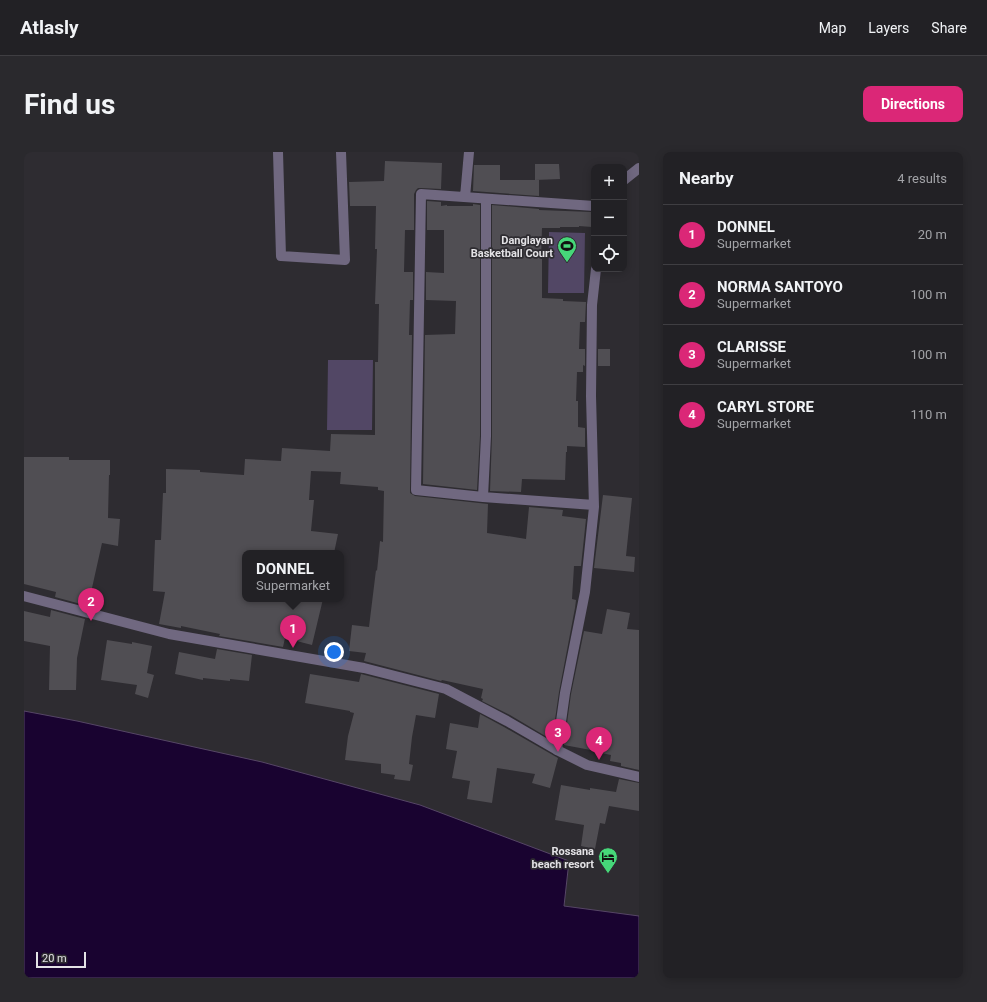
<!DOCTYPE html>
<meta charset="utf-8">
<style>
:root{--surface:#222125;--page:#2a292d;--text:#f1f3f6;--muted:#a2a3a7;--line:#3f3e42;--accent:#db2777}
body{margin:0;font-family:Roboto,sans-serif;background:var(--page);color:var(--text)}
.controls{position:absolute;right:12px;top:12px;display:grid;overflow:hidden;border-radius:8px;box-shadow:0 2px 10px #0003}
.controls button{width:36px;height:36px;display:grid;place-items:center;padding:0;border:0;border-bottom:1px solid var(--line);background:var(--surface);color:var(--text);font:20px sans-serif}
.scale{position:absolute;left:12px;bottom:10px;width:50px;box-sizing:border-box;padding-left:4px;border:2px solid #e3e2e5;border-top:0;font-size:11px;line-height:14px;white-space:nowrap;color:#e3e2e5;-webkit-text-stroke:3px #2e2c31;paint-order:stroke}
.you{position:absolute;left:310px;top:500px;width:14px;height:14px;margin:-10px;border:3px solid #fff;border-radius:50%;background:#1a73e8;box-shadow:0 0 0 6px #1a73e833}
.badge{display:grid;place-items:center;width:26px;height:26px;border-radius:50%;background:var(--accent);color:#fff;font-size:13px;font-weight:700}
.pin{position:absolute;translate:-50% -33px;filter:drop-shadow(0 1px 2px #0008)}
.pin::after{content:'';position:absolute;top:21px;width:14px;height:12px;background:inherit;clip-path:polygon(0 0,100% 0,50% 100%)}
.popup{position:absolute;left:218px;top:398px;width:102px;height:52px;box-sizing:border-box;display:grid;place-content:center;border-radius:8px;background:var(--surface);filter:drop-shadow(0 1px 3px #0005);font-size:13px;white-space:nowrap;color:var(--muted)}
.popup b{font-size:15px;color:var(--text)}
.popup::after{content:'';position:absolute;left:50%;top:100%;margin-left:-8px;border:8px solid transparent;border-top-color:var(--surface)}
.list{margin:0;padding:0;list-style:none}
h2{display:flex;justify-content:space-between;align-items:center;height:52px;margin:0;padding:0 16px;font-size:17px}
h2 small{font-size:13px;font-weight:400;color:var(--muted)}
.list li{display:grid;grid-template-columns:26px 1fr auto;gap:12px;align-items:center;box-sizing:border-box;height:60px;padding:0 16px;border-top:1px solid var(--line)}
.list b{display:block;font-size:15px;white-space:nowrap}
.list p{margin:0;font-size:13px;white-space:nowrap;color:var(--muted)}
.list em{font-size:13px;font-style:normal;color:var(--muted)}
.icon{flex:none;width:22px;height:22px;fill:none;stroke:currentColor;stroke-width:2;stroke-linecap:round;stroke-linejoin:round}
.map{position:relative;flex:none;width:615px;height:826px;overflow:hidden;border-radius:8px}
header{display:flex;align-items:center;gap:24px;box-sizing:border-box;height:56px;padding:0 20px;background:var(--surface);border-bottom:1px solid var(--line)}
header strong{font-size:19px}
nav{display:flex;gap:22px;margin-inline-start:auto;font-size:14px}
.intro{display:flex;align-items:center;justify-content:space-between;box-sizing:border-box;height:96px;padding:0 24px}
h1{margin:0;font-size:28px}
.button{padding:10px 18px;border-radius:8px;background:var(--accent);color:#fff;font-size:14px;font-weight:700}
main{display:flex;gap:24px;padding:0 24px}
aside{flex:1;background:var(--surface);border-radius:8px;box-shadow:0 2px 10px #0003}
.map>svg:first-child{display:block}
</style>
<header>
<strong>Atlasly</strong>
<nav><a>Map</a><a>Layers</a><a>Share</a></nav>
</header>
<div class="intro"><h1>Find us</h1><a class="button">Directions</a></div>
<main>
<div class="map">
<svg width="615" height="826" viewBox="0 0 615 826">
<rect width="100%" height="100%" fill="#2e2c31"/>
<path fill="#524765" d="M 525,80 L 561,81 L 560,141 L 524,141 Z
M 304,208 L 349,208 L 348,278 L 303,278 Z"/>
<path fill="#190330" stroke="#564666" d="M 0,559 L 53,569 L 238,610 L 396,653 L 545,709 L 540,754 L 615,764 L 615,826 L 0,826 Z"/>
<path fill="#504e53" d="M 361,9 L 418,11 L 417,37 L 397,36 L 394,36 L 392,38 L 390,42 L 390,78 L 381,78 L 380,120 L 389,120 L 389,148 L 386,148 L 385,183 L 388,183 L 386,338 L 386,341 L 391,344 L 464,352 L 463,381 L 490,385 L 502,387 L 505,355 L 539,358 L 538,364 L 562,367 L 557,414 L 550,414 L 548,447 L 552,448 L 551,456 L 535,540 L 528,588 L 486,563 L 458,549 L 459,547 L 457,546 L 459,537 L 418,528 L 417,529 L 340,509 L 342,501 L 325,499 L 328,473 L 345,475 L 352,418 L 353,419 L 356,389 L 359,390 L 360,339 L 354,338 L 354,335 L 316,332 L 317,320 L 287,319 L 285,348 L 290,348 L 287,379 L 314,382 L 310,401 L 221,401 L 221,447 L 256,447 L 274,450 L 274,447 L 299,447 L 288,493 L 261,486 L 259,495 L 195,484 L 196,482 L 157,474 L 157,476 L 135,472 L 141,440 L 129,439 L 131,388 L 137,388 L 139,341 L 142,341 L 142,317 L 176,318 L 176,320 L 220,323 L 221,307 L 257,309 L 258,296 L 306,299 L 307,282 L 351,283 L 351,210 L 354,210 L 355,152 L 351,152 L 353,97 L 351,97 L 352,54 L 326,54 L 325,30 L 360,29 Z
M 511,12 L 535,12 L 536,27 L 511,28 Z
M 450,13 L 476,13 L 476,28 L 515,28 L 515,44 L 449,39 Z
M 403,49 L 417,50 L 417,54 L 423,53 L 423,54 L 449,54 L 449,52 L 456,53 L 456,284 L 453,338 L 399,332 L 401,183 L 431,182 L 432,149 L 402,148 L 402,120 L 420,121 L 420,78 L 403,78 Z
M 468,53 L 515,57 L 515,58 L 568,60 L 568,75 L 555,74 L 555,75 L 536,75 L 536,76 L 518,76 L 517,107 L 518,107 L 518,146 L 539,147 L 539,149 L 562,150 L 561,170 L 556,170 L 555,197 L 561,197 L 561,214 L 559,213 L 559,220 L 553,220 L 552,249 L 554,249 L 554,275 L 561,276 L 561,295 L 543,294 L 543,300 L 542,300 L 541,328 L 498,327 L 497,340 L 466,339 L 468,284 Z
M 574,197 L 586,197 L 586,214 L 574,214 Z
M 0,305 L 45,305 L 45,308 L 86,308 L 86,323 L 85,323 L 84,366 L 96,367 L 94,394 L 78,391 L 64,454 L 31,445 L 32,440 L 0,432 Z
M 579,343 L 608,346 L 602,404 L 611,405 L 610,420 L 570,416 Z
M 583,457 L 606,461 L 603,477 L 615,478 L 615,618 L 597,614 L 597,611 L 586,609 L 587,603 L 572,600 L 572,599 L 540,593 L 547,542 L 560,479 L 578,482 Z
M 27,458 L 61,467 L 53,506 L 52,538 L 25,538 L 26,494 L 0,489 L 0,459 L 26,465 Z
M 83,488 L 108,492 L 108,490 L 128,494 L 123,521 L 130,523 L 124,546 L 111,542 L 113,533 L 77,528 Z
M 193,497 L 228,503 L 225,529 L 206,527 L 206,529 L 179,526 L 179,528 L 151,522 L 155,500 L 191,507 Z
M 286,522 L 335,530 L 337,522 L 415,542 L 411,566 L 392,563 L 388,585 L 385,612 L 389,613 L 386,629 L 370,627 L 371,623 L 357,621 L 357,612 L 321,608 L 324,584 L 330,561 L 326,560 L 326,559 L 281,551 Z
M 456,562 L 480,575 L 534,606 L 526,636 L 508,631 L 511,622 L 473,616 L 468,651 L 443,647 L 446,629 L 428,626 L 433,599 L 422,597 L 426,571 L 454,576 Z
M 595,627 L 615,631 L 615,659 L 585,654 L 581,672 L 576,671 L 571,697 L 557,694 L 560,673 L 531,668 L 537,633 L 566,638 L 566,636 L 592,640 Z"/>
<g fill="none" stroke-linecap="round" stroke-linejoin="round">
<path stroke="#706880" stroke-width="10" d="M 254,0 L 257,104 L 321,108 L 317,0
M 600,28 L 615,16
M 441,45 L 445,0
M 570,54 L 397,42 L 392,338 L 459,345 L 570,353
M 459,345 L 462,284 L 462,47
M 533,598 L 541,541 L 561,440 L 570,355 L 567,244 L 568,153 L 572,117"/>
<path stroke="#706880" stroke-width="10" d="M 0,444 L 145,482 L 340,516 L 422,537 L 483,569 L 533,598 L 563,613 L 615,625"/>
</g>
<defs>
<g id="stadium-pin" transform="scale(1)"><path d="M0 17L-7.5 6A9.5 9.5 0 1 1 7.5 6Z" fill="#46d779" stroke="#2e2c31"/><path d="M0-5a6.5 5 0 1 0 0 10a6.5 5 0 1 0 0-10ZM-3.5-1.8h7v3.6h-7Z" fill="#111"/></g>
<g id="hotel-pin" transform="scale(1)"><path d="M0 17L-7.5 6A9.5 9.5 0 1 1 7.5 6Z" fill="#46d779" stroke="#2e2c31"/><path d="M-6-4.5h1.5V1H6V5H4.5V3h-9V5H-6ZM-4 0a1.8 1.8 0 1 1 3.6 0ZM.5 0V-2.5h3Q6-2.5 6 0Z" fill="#111"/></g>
</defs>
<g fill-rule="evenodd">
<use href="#stadium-pin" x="543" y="94"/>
<use href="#hotel-pin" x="584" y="705"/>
</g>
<g text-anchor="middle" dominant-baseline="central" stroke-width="3.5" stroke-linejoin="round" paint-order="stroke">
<g font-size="11" font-weight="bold" fill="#e3e2e5" stroke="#2e2c31" text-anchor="end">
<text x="529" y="88">Danglayan<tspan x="529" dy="13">Basketball Court</tspan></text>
<text x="570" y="699">Rossana<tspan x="570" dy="13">beach resort</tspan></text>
</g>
</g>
</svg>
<div class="controls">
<button>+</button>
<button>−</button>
<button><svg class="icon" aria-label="locate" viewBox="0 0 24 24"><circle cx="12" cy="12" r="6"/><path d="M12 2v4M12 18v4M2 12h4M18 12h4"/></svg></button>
</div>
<div class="scale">20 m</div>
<div class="you"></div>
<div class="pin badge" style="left:269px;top:496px">1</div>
<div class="popup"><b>DONNEL</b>Supermarket</div>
<div class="pin badge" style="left:67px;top:469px">2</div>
<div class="pin badge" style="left:534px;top:600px">3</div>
<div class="pin badge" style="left:575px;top:608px">4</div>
</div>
<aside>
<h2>Nearby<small>4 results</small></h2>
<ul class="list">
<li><span class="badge">1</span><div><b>DONNEL</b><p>Supermarket</p></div><em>20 m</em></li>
<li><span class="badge">2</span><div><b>NORMA SANTOYO</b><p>Supermarket</p></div><em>100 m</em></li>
<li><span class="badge">3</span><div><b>CLARISSE</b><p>Supermarket</p></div><em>100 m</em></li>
<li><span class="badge">4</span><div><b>CARYL STORE</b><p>Supermarket</p></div><em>110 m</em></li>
</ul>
</aside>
</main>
